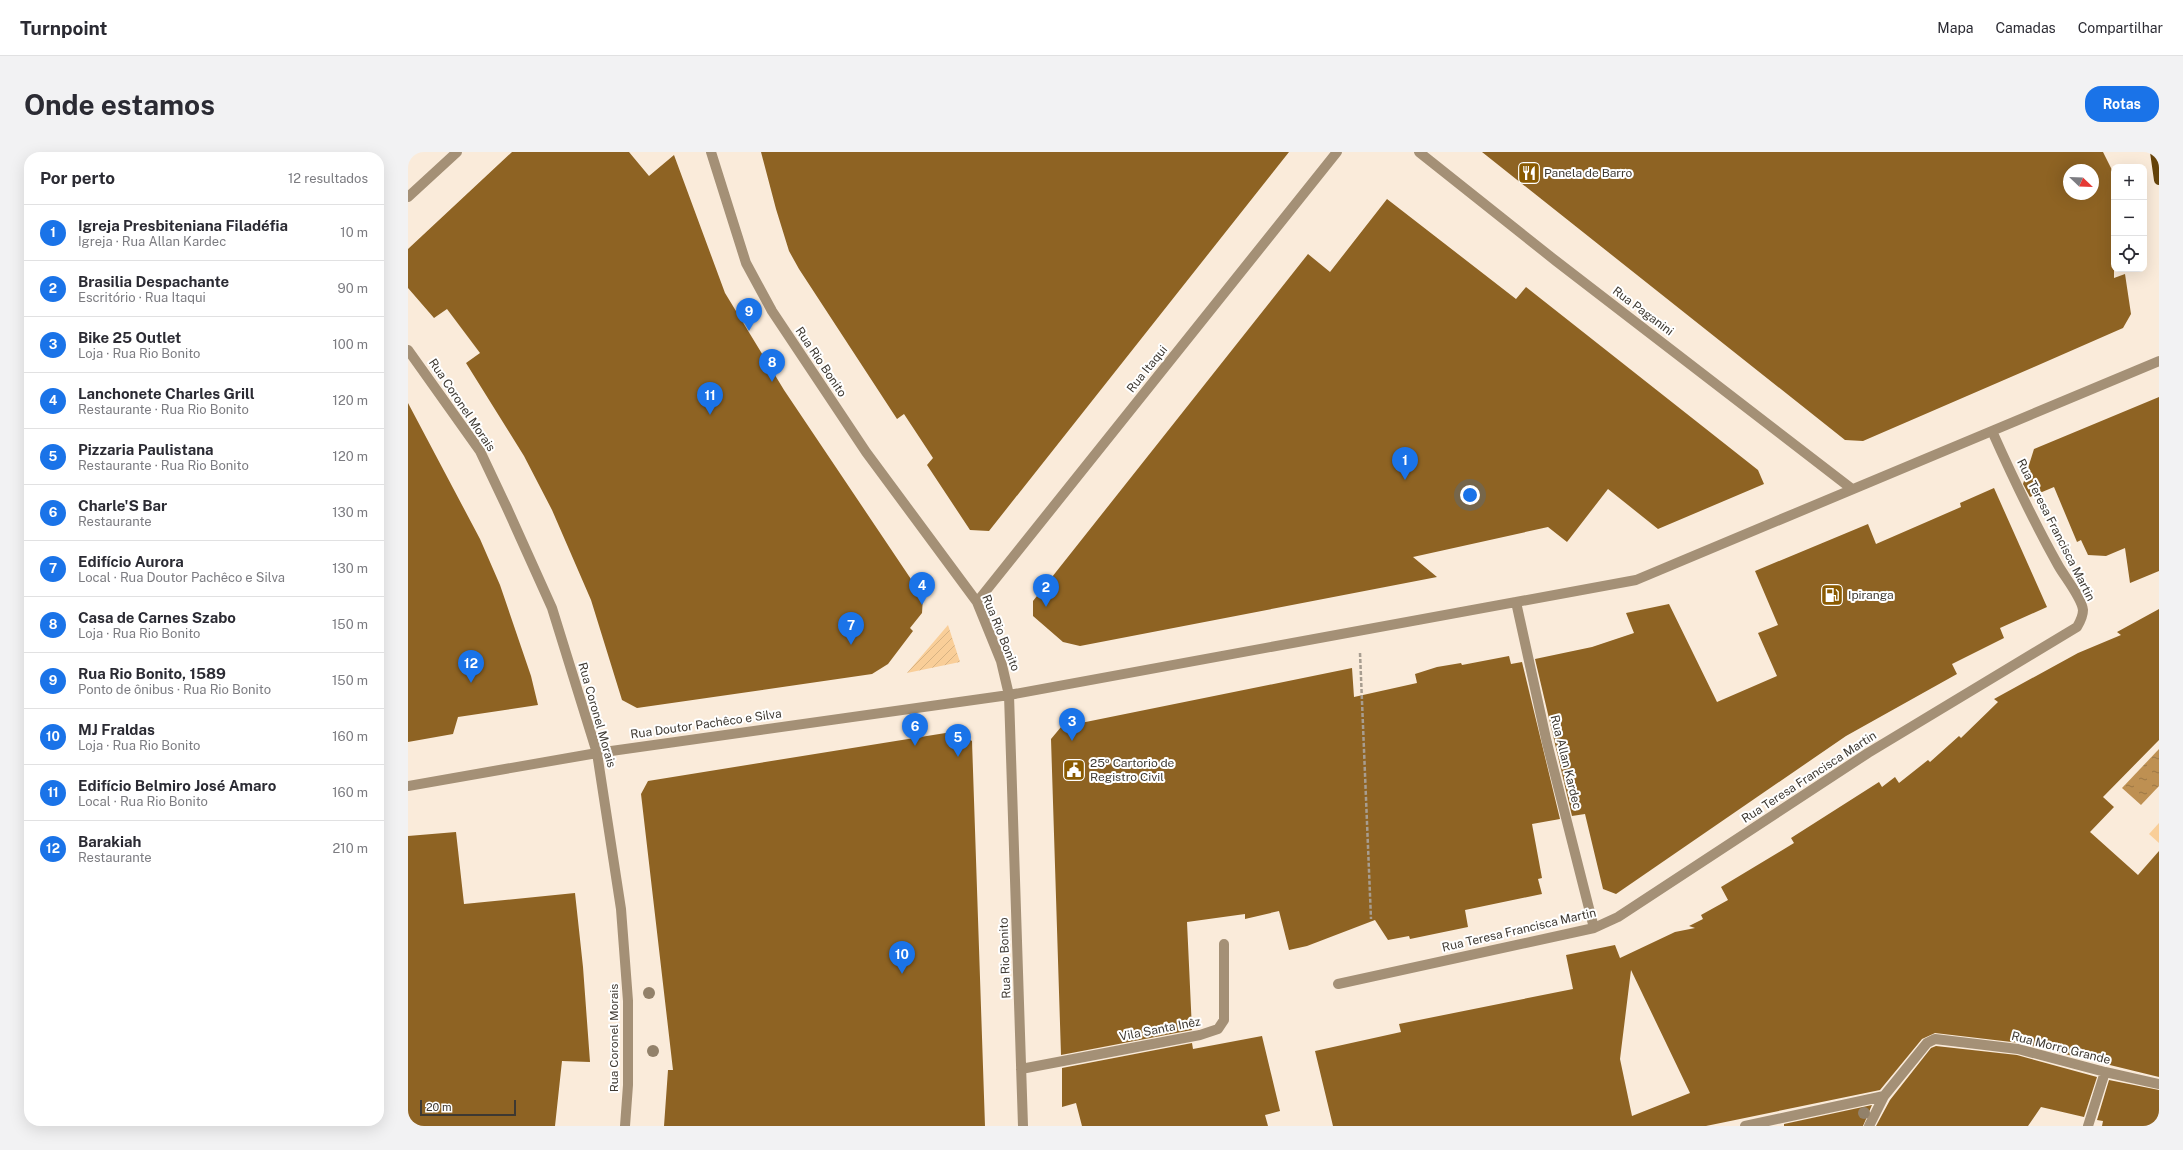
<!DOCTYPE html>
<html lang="pt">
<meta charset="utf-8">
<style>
:root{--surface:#fff;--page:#f2f2f3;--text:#2b2b33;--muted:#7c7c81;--line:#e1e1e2;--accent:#1a73e8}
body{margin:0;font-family:"Public Sans",sans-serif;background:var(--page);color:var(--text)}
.controls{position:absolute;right:12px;top:12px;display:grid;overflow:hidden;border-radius:8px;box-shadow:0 4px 16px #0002}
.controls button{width:36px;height:36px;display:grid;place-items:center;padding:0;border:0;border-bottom:1px solid var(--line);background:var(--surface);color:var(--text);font:20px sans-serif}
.compass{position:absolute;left:1655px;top:12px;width:36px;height:36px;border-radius:50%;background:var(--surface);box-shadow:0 4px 16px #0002;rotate:113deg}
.scale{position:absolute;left:12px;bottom:10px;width:96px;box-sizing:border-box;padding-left:4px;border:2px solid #3e3932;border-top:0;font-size:11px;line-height:14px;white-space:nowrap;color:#3e3932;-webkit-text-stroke:3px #fff;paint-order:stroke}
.you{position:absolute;left:1062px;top:343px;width:14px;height:14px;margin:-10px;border:3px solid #fff;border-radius:50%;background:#1a73e8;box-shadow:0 0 0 6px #1a73e833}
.badge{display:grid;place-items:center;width:26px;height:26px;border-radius:50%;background:var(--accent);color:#fff;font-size:13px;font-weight:700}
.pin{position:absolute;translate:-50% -33px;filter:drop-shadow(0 1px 2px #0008)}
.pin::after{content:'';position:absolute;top:21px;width:14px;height:12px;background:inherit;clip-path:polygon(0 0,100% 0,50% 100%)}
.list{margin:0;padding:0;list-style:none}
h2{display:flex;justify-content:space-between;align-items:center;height:52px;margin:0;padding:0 16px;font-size:17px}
h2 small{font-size:13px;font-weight:400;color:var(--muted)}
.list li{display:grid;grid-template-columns:26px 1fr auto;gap:12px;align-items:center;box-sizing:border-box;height:56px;padding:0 16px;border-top:1px solid var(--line)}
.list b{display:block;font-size:15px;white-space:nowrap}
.list p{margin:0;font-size:13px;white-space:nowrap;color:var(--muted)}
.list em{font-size:13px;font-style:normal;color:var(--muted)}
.icon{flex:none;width:22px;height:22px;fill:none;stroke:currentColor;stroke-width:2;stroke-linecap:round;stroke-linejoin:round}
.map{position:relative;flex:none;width:1751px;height:974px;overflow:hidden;border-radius:16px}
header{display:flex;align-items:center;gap:24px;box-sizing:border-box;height:56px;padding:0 20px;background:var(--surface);border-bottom:1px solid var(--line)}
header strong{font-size:19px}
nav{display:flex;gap:22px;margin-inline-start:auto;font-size:14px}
.intro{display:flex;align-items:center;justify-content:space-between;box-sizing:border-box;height:96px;padding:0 24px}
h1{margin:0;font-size:28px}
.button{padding:10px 18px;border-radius:16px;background:var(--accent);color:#fff;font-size:14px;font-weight:700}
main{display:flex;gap:24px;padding:0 24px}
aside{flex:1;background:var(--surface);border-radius:16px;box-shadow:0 4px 16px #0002}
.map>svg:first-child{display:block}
</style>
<header>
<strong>Turnpoint</strong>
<nav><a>Mapa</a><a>Camadas</a><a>Compartilhar</a></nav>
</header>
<div class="intro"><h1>Onde estamos</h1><a class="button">Rotas</a></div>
<main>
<aside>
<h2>Por perto<small>12 resultados</small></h2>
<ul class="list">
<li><span class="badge">1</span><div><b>Igreja Presbiteniana Filadéfia</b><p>Igreja · Rua Allan Kardec</p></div><em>10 m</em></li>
<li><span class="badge">2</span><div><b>Brasilia Despachante</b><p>Escritório · Rua Itaqui</p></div><em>90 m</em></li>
<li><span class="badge">3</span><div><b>Bike 25 Outlet</b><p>Loja · Rua Rio Bonito</p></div><em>100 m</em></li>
<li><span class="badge">4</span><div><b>Lanchonete Charles Grill</b><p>Restaurante · Rua Rio Bonito</p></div><em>120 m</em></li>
<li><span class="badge">5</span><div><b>Pizzaria Paulistana</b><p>Restaurante · Rua Rio Bonito</p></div><em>120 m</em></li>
<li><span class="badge">6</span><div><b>Charle'S Bar</b><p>Restaurante</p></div><em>130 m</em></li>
<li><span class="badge">7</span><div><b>Edifício Aurora</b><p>Local · Rua Doutor Pachêco e Silva</p></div><em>130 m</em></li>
<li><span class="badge">8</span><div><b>Casa de Carnes Szabo</b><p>Loja · Rua Rio Bonito</p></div><em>150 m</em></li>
<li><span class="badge">9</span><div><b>Rua Rio Bonito, 1589</b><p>Ponto de ônibus · Rua Rio Bonito</p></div><em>150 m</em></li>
<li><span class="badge">10</span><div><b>MJ Fraldas</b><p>Loja · Rua Rio Bonito</p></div><em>160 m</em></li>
<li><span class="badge">11</span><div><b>Edifício Belmiro José Amaro</b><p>Local · Rua Rio Bonito</p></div><em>160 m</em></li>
<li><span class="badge">12</span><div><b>Barakiah</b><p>Restaurante</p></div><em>210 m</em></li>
</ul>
</aside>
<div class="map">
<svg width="1751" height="974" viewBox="0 0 1751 974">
<defs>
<pattern id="garden-furrows" width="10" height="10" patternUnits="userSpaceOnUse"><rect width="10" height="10" fill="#f9ce98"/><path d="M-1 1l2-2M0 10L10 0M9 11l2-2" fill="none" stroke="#d6b283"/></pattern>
<pattern id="water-ripples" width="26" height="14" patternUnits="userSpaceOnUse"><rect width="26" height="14" fill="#be9052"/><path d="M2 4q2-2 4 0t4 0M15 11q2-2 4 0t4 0" fill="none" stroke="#9c7745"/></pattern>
</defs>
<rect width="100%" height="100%" fill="#faebda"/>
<path fill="url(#garden-furrows)" d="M 540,473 L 552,510 L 499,521 Z"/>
<path fill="#f9ce98" d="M 1751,671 L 1751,691 L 1741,682 Z"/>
<path fill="url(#water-ripples)" d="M 1751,597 L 1751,634 L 1733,653 L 1714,636 Z"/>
<path fill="#8e6323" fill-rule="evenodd" d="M 104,0 L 221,0 L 241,24 L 266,3 L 317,141 L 376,238 L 515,445 L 514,461 L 502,476 L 505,479 L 480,512 L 464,522 L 229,556 L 214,548 L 183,448 L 144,358 L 116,304 L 58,211 L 72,201 L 39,157 L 26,166 L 0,136 L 0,97 Z
M 353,0 L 881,0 L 581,379 L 562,378 L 519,313 L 525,306 L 496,262 L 489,267 L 391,117 L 381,99 L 368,57 Z
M 1074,0 L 1695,0 L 1706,22 L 1706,126 L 1717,122 L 1723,162 L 1715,176 L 1626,215 L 1455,289 L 1437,288 ZM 1661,18 L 1685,18 L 1685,42 L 1661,42 Z
M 979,47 L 1108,147 L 1118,135 L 1350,318 L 1356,332 L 1250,377 L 1200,337 L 1159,390 L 1140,375 L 1005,405 L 1029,425 L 672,494 L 655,490 L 625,464 L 625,449 L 900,102 L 922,120 Z
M 1751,245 L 1751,419 L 1722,431 L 1717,396 L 1698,404 L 1680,403 L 1673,388 L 1669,390 L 1646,335 L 1622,345 L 1615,332 L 1626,297 Z
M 0,251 L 72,387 L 92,433 L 123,524 L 130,553 L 50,565 L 45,582 L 0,590 Z
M 1586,336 L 1639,455 L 1592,476 L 1596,486 L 1544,512 L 1549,522 L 1438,584 L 1208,742 L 1195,737 L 1177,662 L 1164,664 L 1127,507 L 1184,495 L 1226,481 L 1218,461 L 1261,452 L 1309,550 L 1369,524 L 1350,481 L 1370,473 L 1347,419 L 1460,372 L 1468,392 L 1553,355 L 1552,351 Z
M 1751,457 L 1751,588 L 1695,645 L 1706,655 L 1682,680 L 1730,723 L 1751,699 L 1751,925 L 1612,891 L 1527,881 L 1514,887 L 1472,938 L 1298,974 L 925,974 L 907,899 L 993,880 L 991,872 L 1165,837 L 1158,803 L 1207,793 L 1212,806 L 1267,780 L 1287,776 L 1281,774 L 1295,767 L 1293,763 L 1320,748 L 1313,735 L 1386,691 L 1383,686 L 1471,630 L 1474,635 L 1487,625 L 1491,631 L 1520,608 L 1522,610 L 1551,584 L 1553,586 L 1590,550 L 1586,547 L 1670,501 L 1713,483 L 1709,480 ZM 1223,818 L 1282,941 L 1224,964 L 1212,907 Z
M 1101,504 L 1103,512 L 1114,510 L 1152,667 L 1124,672 L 1134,726 L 1130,727 L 1134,742 L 1057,758 L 1060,775 L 1002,787 L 1001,784 L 980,788 L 967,768 L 899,794 L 881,798 L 871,759 L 837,767 L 837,762 L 779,770 L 784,878 L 653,903 L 643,587 L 653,575 L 944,516 L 946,545 L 1009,531 L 1007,522 L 1029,515 L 1053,511 L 1054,513 Z
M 550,579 L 564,589 L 577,974 L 256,974 L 260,918 L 265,918 L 233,642 L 240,629 Z
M 48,680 L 56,752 L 167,741 L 175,815 L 182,910 L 154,909 L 147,974 L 0,974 L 0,684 Z
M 854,884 L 872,959 L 857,963 L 860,974 L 674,974 L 668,951 L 654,955 L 654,916 L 784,891 L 785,897 Z
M 1528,894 L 1609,903 L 1689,925 L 1676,965 L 1633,955 L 1620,974 L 1468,974 L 1482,948 L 1523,896 Z
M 1701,928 L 1751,938 L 1751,974 L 1694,974 L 1695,969 L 1689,968 Z
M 1464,953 L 1455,974 L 1376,974 L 1376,972 Z"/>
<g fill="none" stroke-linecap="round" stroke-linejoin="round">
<path stroke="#a79d90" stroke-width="2.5" stroke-dasharray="4 2" stroke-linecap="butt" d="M 952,501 L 963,767"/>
<path stroke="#a49076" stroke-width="10" d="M 303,0 L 338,111 L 364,159 L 458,300 L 569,450 L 593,509 L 601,543 L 615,974
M 1011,0 L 1148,109 L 1444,337
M 0,45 L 49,0
M 0,198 L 72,299 L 99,356 L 144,456 L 189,601 L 213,757 L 220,849 L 220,933 L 217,974
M 569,450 L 929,0
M 1108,450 L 1139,591 L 1186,776
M 0,634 L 189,601 L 601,543 L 1228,428 L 1751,209
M 930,832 L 1186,776 L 1210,765 L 1460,601 L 1669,475 C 1672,470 1675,464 1675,458 C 1674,446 1656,424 1650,413 C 1626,370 1604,324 1584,279
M 613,917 L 792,883 L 810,877 L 816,868 L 816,792
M 1337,974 L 1476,944 L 1519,891 L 1527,887 L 1610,897 L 1697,920 L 1751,932
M 1461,974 L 1476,944
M 1680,974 L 1697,920"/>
<path stroke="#65430a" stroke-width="10" d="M 1747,0 L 1751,28"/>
</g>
<g fill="#92816a">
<circle cx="241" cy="841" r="6"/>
<circle cx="245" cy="899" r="6"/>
<circle cx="1456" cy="961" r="6"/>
</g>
<defs>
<g id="restaurant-square" transform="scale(1.15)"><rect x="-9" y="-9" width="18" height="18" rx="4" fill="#8a5a01" stroke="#fff"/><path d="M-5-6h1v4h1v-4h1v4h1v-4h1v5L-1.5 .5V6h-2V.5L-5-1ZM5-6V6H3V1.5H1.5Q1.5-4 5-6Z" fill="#fff"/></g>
<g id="fuel-square" transform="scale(1.15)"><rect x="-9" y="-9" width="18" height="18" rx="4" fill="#8a5a01" stroke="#fff"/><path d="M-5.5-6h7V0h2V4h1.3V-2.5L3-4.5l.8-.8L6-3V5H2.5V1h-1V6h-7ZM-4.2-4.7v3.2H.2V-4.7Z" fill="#fff"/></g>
<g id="civic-square" transform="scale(1.15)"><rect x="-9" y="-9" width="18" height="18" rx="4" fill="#8a5a01" stroke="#fff"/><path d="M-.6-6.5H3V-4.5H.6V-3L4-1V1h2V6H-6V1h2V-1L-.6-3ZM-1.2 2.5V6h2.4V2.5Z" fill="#fff"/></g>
</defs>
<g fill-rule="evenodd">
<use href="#restaurant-square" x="1121" y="21"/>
<use href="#fuel-square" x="1424" y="443"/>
<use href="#civic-square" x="666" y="618"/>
</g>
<g text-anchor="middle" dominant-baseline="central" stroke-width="4" stroke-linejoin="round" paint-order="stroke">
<g font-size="12" fill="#3e3932" stroke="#fff" text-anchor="start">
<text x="1136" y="21">Panela de Barro</text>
<text x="1440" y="443">Ipiranga</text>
<text x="682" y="611">25º Cartorio de<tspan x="682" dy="14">Registro Civil</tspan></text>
</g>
<g font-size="12" fill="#3e3932" stroke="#fff">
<text transform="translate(1235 159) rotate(37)">Rua Paganini</text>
<text transform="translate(413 210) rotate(56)">Rua Rio Bonito</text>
<text transform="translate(739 217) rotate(-51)">Rua Itaqui</text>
<text transform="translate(54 253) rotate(56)">Rua Coronel Morais</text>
<text transform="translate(1648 378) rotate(63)">Rua Teresa Francisca Martin</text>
<text transform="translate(593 481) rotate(68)">Rua Rio Bonito</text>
<text transform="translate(189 563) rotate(74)">Rua Coronel Morais</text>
<text transform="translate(298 572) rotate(-8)">Rua Doutor Pachêco e Silva</text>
<text transform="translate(1158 610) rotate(76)">Rua Allan Kardec</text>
<text transform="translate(1401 625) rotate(-33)">Rua Teresa Francisca Martin</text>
<text transform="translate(1111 778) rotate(-13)">Rua Teresa Francisca Martin</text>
<text transform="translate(597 806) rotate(-92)">Rua Rio Bonito</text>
<text transform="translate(752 877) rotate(-11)">Vila Santa Inêz</text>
<text transform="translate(206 886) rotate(-90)">Rua Coronel Morais</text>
<text transform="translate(1653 896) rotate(14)">Rua Morro Grande</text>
</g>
</g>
</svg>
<div class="controls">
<button>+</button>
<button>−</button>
<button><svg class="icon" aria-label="locate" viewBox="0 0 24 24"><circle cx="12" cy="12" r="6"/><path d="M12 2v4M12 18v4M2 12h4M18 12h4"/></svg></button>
</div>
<svg class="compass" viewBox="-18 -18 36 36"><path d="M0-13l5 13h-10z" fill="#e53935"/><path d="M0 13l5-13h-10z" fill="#7c7c81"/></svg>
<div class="scale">20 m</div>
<div class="you"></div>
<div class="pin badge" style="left:997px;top:328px">1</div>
<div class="pin badge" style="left:638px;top:455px">2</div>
<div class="pin badge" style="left:664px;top:589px">3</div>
<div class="pin badge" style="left:514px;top:453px">4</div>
<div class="pin badge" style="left:550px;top:605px">5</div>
<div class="pin badge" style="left:507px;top:594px">6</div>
<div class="pin badge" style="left:443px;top:493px">7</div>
<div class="pin badge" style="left:364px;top:230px">8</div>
<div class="pin badge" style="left:341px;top:179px">9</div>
<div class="pin badge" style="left:494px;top:822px">10</div>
<div class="pin badge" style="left:302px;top:263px">11</div>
<div class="pin badge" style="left:63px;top:531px">12</div>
</div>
</main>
